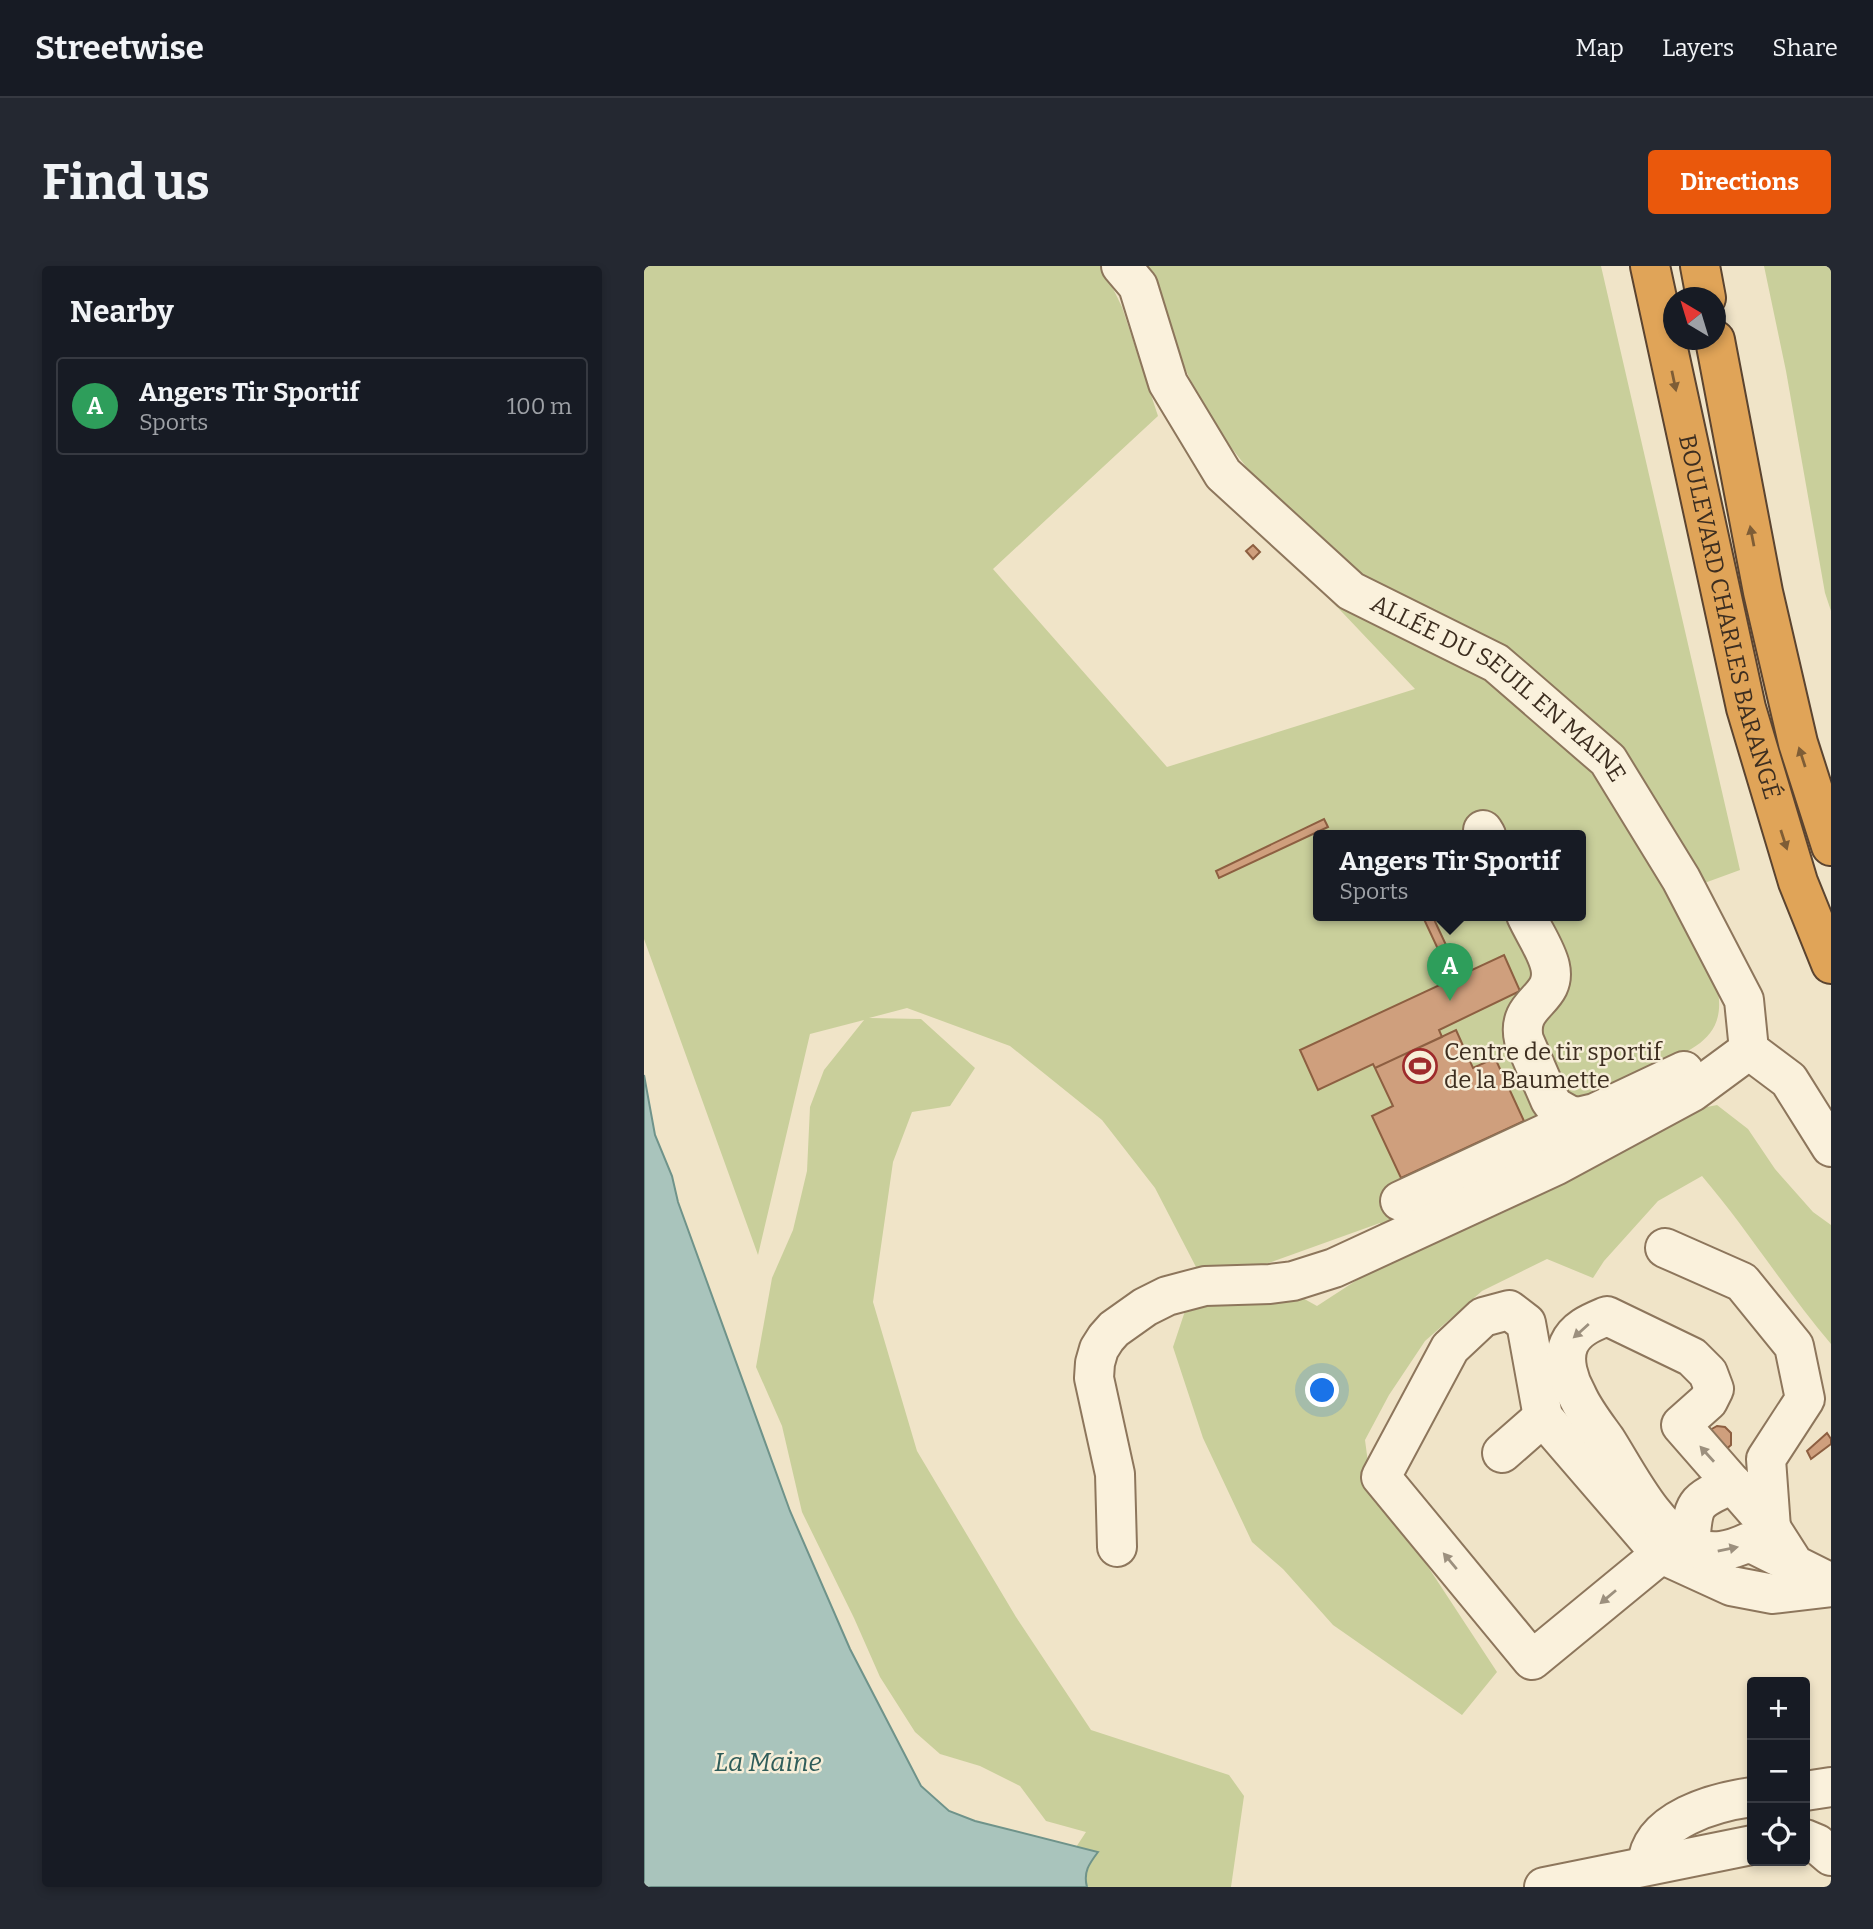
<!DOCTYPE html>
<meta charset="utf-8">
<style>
:root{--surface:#171b24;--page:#242831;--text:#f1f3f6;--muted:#9ea1a6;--line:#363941;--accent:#ea580c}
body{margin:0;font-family:Bitter,serif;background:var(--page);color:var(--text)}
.controls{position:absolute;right:21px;bottom:21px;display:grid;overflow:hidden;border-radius:7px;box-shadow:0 4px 10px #0003}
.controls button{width:63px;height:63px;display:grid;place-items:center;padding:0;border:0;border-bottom:2px solid var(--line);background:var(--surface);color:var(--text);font:35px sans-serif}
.compass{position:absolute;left:1019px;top:21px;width:63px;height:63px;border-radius:50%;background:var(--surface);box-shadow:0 4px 10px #0003;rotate:322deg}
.you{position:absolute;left:679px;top:1125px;width:24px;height:24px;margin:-18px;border:5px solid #fff;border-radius:50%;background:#1a73e8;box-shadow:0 0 0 10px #1a73e833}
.badge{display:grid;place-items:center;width:46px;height:46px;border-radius:50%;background:var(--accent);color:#fff;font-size:23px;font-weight:700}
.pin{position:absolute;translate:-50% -58px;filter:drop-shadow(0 2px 4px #0008)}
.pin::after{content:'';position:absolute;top:37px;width:24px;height:21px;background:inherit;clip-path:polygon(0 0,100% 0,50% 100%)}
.popup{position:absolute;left:669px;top:564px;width:273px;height:91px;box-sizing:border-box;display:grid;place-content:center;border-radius:7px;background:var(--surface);filter:drop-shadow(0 2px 5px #0005);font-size:23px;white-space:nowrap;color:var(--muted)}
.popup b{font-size:26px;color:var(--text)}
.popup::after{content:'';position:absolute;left:50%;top:100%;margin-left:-14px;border:14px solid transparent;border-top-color:var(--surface)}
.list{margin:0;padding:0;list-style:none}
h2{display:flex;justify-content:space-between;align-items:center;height:91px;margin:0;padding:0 28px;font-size:30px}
h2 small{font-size:23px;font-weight:400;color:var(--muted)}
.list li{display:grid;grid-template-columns:46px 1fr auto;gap:21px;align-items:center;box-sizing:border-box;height:98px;margin:0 14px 14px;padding:0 14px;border:2px solid var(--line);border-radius:7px}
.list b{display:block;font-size:26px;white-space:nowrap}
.list p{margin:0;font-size:23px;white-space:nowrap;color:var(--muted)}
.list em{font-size:23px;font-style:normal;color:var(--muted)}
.icon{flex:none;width:38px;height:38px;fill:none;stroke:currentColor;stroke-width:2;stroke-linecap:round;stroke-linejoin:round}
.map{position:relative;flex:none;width:1187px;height:1621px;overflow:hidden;border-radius:7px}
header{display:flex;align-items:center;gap:42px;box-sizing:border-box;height:98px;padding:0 35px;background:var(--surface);border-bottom:2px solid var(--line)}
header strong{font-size:33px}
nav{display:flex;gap:38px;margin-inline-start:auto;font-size:24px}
.intro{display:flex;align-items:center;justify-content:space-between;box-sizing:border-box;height:168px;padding:0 42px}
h1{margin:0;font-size:49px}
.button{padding:18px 32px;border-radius:7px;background:var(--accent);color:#fff;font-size:24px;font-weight:700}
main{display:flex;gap:42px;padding:0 42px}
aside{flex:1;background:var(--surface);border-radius:7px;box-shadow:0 4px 10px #0003}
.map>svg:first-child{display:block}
</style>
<header>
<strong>Streetwise</strong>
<nav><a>Map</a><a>Layers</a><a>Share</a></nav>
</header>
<div class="intro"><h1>Find us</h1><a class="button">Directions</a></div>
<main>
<aside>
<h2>Nearby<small></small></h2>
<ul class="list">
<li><span class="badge" style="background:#2e9e5b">A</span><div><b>Angers Tir Sportif</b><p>Sports</p></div><em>100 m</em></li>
</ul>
</aside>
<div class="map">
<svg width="1187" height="1621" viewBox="0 0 1187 1621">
<rect width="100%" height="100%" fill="#f0e4c8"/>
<path fill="#c9cf9b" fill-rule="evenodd" d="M 0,0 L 458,0 L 478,41 L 514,150 L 349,303 L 523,501 L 771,423 L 678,325 L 749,366 L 834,407 L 863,426 L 942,498 L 985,558 L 1073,720 C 1084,771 1051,782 1013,800 L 739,964 L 736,957 L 605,1004 L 578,999 L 552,1001 L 511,922 L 458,854 L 366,780 L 263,742 L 225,752 L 277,753 L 331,802 L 306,840 L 268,846 L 249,896 L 229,1036 L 273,1185 L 372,1351 L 447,1464 L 585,1509 L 600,1530 L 587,1621 L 419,1621 L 419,1601 L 442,1566 L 402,1555 L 376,1520 L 336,1500 L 296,1488 L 271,1466 L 236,1411 L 210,1352 L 158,1246 L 138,1160 L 112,1101 L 128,1012 L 149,964 L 163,905 L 166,841 L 180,804 L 220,754 L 166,768 L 114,989 L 0,673 ZM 675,569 L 937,569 L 937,649 L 675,649 Z
M 498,0 L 957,0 L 1096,604 L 1055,619 L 948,454 L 890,403 L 723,315 L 627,233 L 576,167 L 555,132 L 537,94 Z
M 1120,0 L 1187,0 L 1187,345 L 1181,327 L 1142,105 Z
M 1073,839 L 1104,863 L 1131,903 L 1169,946 L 1187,959 L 1187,1078 C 1141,1024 1104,964 1058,910 L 1014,935 L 960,995 L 949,1012 L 903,993 L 838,1025 L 781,1075 L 745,1129 L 721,1174 L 728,1227 L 773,1284 L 853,1406 L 818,1449 L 689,1359 L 639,1303 L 608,1276 L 559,1172 L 529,1081 L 541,1045 L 628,1015 L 673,1040 L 733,1001 L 861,946 L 947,902 L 1028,848 Z"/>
<path fill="#a9c4bc" stroke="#6f938a" stroke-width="2" d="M 0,809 L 11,869 L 28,910 L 34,936 L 146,1245 L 206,1383 L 277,1520 L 305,1545 L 331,1555 L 454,1586 C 445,1598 439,1606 443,1621 L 0,1621 Z"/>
<path fill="#cf9f7d" stroke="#8d5f41" stroke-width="2" d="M 609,279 L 616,286 L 609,293 L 602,285 Z
M 680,553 L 684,561 L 575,612 L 572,605 Z
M 778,649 L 788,649 L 816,709 L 808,713 Z
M 860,689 L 876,725 L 795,764 L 798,771 L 731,802 L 729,798 L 674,824 L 656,784 Z
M 812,764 L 829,802 L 851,792 L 880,855 L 757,912 L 728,850 L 749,840 L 731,802 Z
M 1073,1160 L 1081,1161 L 1087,1167 L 1087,1179 L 1080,1185 L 1066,1164 Z
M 1183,1167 L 1187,1173 L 1187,1178 L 1167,1193 L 1163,1185 Z"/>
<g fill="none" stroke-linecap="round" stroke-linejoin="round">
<g stroke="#8d765c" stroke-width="42">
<g id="minor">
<path id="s1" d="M 477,0 L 494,20 L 524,117 L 579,208 L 707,325 L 852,397 L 964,494 L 1037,613 L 1100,734 L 1105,784 L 1145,814 L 1187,881"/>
<path d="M 839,564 L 842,569"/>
<path d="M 882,649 C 889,665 902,683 906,700 C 914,735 871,735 880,774 L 906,834 L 911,841 L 925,849 L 934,851 L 951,847 L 1040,805"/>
<path d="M 756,935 L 909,864 L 925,849"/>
<path d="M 1021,982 L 1098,1016 L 1150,1080 L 1161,1133 L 1122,1193 L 1127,1262"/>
<path d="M 899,1151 L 882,1057 L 865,1044 L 839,1051 L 806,1082 L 737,1211 L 888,1394 L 1017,1288"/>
<path d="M 858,1187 L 899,1151 L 1017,1288 L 1087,1320 L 1129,1328 L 1187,1321"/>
<path d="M 1046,1280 C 1049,1236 1049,1236 1089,1218"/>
<path d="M 473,1281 L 471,1208 L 450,1112 L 451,1097 L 455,1083 L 462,1072 L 470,1063 L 501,1041 L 523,1030 L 561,1020 L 626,1018 L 649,1015 L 690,1002 L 911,900 L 1048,826 L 1105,784"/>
<path d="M 1150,1298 L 1127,1262 L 1037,1159 L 1064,1135 L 1070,1123 L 1064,1107 L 1048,1091 L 963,1050 C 949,1056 932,1062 925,1078 C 918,1094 925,1115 933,1129 C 940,1145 952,1160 962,1174 C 983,1207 1011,1265 1049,1281 C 1069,1289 1086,1285 1105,1276 L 1187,1317"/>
<path d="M 1161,1525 L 1187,1521"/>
<path d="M 1161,1573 L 1173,1578 L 1187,1590"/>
<path d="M 1003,1599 C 1006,1553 1072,1536 1108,1531"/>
<path d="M 900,1621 L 1108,1579"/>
</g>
</g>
<g stroke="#5b4430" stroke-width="42">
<g id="highway">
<path id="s2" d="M 1006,0 L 1102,442 L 1154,616 L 1187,698"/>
<path d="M 1056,0 L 1062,32"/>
<path d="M 1071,74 L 1119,326 L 1154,477 L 1187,580"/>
</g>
</g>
<use href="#minor" stroke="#faf1dc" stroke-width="38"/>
<use href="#highway" stroke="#e0a458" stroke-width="38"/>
</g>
<defs><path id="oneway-solid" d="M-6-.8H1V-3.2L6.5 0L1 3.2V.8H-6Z" transform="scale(1.75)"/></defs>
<g fill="#7e5d36">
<use href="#oneway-solid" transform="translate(1030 115) rotate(78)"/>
<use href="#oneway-solid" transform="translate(1108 270) rotate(-101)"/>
<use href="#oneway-solid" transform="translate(1158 491) rotate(-108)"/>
<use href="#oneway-solid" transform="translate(1140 574) rotate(72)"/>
</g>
<g fill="#9c907e">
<use href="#oneway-solid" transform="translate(937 1065) rotate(138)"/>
<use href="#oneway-solid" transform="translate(1063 1188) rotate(-132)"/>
<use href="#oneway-solid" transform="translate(1084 1283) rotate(-12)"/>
<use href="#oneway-solid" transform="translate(806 1295) rotate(-130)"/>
<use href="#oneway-solid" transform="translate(964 1331) rotate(140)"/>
</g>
<defs>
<g id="stadium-ring" transform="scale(1.75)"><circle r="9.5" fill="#f7eed8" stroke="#9e2a2b" stroke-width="1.5"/><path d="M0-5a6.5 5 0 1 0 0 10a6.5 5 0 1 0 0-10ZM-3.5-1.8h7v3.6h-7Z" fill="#9e2a2b"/></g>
</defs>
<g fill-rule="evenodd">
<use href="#stadium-ring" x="776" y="800"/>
</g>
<g text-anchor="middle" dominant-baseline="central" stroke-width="5" stroke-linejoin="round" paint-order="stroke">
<g font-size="24" fill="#3d2e20" stroke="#f7eed8">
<text stroke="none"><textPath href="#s2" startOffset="360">BOULEVARD CHARLES BARANGÉ</textPath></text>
<text stroke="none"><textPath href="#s1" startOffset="586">ALLÉE DU SEUIL EN MAINE</textPath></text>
</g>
<g font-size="24" fill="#3d2e20" stroke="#f7eed8" text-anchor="start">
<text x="800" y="786">Centre de tir sportif<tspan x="800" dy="28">de la Baumette</tspan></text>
</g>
<g font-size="26" font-style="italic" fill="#2f5d5a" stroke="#f7eed8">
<text x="124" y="1496">La Maine</text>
</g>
</g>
</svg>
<div class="controls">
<button>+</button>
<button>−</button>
<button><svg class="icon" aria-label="locate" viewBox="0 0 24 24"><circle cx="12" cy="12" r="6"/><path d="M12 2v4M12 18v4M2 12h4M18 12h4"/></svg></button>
</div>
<svg class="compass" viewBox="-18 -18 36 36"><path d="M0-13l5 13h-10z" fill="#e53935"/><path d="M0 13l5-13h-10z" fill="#9ea1a6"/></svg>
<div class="you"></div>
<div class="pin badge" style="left:806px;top:735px;background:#2e9e5b">A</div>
<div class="popup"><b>Angers Tir Sportif</b>Sports</div>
</div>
</main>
